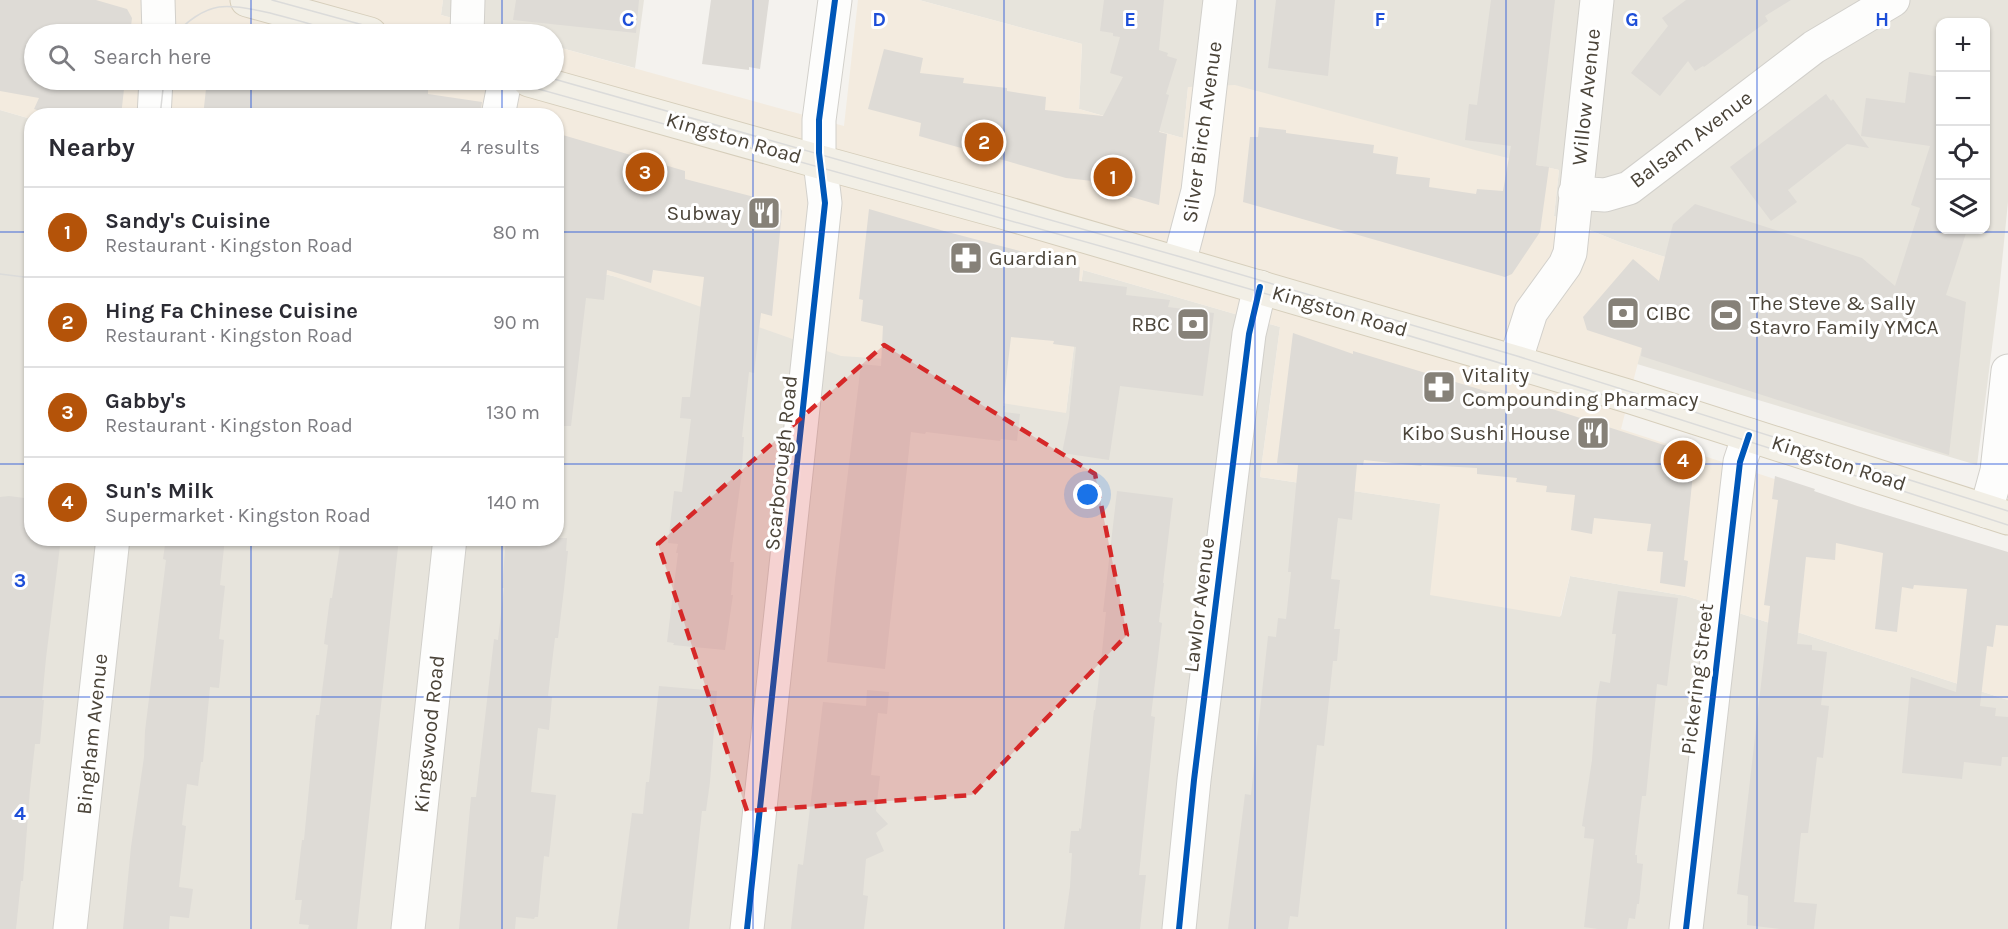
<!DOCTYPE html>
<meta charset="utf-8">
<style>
:root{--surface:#fff;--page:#f2f2f3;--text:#2b2b33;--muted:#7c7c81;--line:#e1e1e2;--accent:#b45309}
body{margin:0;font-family:Karla,sans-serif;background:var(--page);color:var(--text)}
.controls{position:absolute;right:18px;top:18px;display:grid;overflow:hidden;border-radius:12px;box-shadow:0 2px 4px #0004}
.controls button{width:54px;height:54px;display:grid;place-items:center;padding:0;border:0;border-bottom:2px solid var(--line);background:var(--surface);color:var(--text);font:30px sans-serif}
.you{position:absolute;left:1088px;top:495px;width:21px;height:21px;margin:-15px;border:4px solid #fff;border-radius:50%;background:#1a73e8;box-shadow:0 0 0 9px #1a73e833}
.badge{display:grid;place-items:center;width:39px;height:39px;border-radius:50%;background:var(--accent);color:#fff;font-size:20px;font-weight:700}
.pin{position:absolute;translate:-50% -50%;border:3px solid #fff;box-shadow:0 2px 6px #0006}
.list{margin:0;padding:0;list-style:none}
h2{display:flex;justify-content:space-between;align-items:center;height:78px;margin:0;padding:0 24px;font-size:26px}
h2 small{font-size:20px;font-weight:400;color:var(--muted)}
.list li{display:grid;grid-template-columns:39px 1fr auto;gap:18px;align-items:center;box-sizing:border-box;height:90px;padding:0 24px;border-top:2px solid var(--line)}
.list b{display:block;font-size:22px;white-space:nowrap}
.list p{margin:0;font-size:20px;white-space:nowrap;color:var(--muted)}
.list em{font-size:20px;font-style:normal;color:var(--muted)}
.icon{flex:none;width:33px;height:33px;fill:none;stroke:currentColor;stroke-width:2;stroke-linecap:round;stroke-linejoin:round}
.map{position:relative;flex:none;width:2008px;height:929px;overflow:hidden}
.search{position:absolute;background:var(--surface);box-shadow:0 2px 4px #0004;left:24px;top:24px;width:540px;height:66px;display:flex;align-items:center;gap:15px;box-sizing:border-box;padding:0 21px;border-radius:33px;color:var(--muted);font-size:22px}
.panel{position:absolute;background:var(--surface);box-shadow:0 2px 4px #0004;left:24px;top:108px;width:540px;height:438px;border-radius:24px}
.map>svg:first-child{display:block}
</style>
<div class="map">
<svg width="2008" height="929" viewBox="0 0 2008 929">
<rect width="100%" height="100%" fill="#f4f2ee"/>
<path fill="#e7e4dc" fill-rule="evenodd" d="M 443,0 L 644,0 L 635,68 L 554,46 L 554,34 L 513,34 L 441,15 Z
M 919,0 L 2008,0 L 2008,202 L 1999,292 L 1977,465 L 1637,364 L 1665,257 L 1622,243 L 1554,216 L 1559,170 L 1188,87 L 1183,138 L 1079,109 L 1082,44 ZM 1940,22 L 1986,22 L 1986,230 L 1940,230 Z
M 0,110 L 31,119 L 32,538 L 556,538 L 557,263 L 613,276 L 934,362 L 1066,412 L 1083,270 L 1280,327 L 1260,477 L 1441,504 L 1561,616 L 1570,576 L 1686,596 L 2008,700 L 2008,929 L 0,929 Z"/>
<path fill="#f3ebdf" d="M 0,0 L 443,0 L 441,15 L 513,34 L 34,34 L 34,80 L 554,80 L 554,46 L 844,126 L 858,0 L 919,0 L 1082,44 L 1079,109 L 1183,138 L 1188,87 L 1235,85 L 1475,150 L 1559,170 L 1554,216 L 1622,243 L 1665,257 L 1621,429 L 2008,555 L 2008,700 L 1686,596 L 1570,576 L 1560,617 L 1430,595 L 1440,504 L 1260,477 L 1280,327 L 1083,270 L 1066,413 L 930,392 L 933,362 L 841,356 L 613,276 L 557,263 L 556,116 L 32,116 L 31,119 L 0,110 Z"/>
<path fill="#dedbd6" d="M 0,0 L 96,0 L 127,9 L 132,18 L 130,34 L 34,34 L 34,80 L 125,80 L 121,116 L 56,116 L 34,109 L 39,98 L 0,91 Z
M 516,0 L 639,0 L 636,33 L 513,20 Z
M 711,0 L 769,0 L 760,69 L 749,67 L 749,70 L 702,64 Z
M 1104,0 L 1164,0 L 1159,50 L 1168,53 L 1167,56 L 1177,59 L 1166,94 L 1169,95 L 1159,132 L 1167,134 L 1159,205 L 1100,188 L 1101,182 L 1066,178 L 919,136 L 921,123 L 868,109 L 884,49 L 923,58 L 920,73 L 964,78 L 963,83 L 1007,88 L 1007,91 L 1046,97 L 1045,110 L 1103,116 L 1123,77 L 1110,73 L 1120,37 L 1113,36 L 1113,33 L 1100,31 Z
M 1276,0 L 1335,0 L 1328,76 L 1268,68 Z
M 1491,0 L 1555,0 L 1536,165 L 1549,167 L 1540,232 L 1512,274 L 1505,277 L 1243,202 L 1250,137 L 1258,137 L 1259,127 L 1286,130 L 1286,133 L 1374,145 L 1373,153 L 1398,157 L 1396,174 L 1430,178 L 1429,187 L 1476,194 L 1477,189 L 1503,191 L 1511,146 L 1465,140 L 1469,104 L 1477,105 Z
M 1686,0 L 1791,0 L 1765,16 L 1768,21 L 1704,67 L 1703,66 L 1695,71 L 1688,61 L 1660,96 L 1631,73 L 1668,26 L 1662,18 Z
M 1909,72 L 1941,77 L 1941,230 L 1967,230 L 1946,295 L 1966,302 L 1949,455 L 1641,356 L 1642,348 L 1587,330 L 1583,317 L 1633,259 L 1659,281 L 1673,224 L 1695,204 L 1862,258 L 1895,286 L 1920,208 L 1911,205 L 1930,146 L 1861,136 L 1866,98 L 1905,103 Z
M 207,80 L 398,80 L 428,89 L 428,94 L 482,102 L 480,116 L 203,116 Z
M 1826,94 L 1831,101 L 1833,99 L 1869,148 L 1847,144 L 1788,190 L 1797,202 L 1771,221 L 1730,167 Z
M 556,133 L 685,171 L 685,179 L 777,203 L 782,211 L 772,316 L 761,313 L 754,373 L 749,372 L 742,437 L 744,437 L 741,479 L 730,562 L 734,562 L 731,595 L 733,595 L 725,650 L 673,645 L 674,643 L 667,642 L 678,553 L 676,553 L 678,544 L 668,543 L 674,491 L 682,492 L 691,419 L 680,418 L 682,397 L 690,397 L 704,277 L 653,270 L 651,283 L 607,270 L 604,300 L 586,298 L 571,426 L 556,426 Z
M 869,209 L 944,231 L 1080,267 L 1079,281 L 1127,287 L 1126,295 L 1170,300 L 1168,307 L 1214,313 L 1203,396 L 1120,386 L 1109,460 L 1062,453 L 1069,418 L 1076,347 L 1053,344 L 1054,341 L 1011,337 L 1003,406 L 1005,406 L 1004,412 L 1020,414 L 1017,441 L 1001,439 L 1000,441 L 926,432 L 925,434 L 911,432 L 885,669 L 827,662 L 835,580 L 861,364 L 881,366 L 883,326 L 861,321 L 863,300 L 859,299 Z
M 1293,333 L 1353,354 L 1353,351 L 1525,403 L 1525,400 L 1547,406 L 1546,407 L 1695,455 L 1684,560 L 1688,561 L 1685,587 L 1660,583 L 1663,552 L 1647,551 L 1651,524 L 1594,518 L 1592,534 L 1571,530 L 1575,495 L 1546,492 L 1547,486 L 1516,482 L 1517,478 L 1477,474 L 1477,468 L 1422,465 L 1421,466 L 1364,460 L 1363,465 L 1357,464 L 1352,520 L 1338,518 L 1331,579 L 1340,580 L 1334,629 L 1340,629 L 1337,661 L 1333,661 L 1324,746 L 1317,745 L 1298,917 L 1290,916 L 1288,929 L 1228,929 L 1245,794 L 1251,795 L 1268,636 L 1276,637 L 1278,618 L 1286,619 L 1291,572 L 1288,572 L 1298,465 L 1277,463 Z
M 1775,476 L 1815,489 L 1814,491 L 1857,506 L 2008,552 L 2008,626 L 1996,625 L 1993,647 L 1987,646 L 1980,706 L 1996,708 L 1995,716 L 2008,717 L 2008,757 L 2002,757 L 2001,766 L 1964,762 L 1962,779 L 1902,773 L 1911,677 L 1956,692 L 1967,589 L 1914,585 L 1913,589 L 1902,587 L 1897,632 L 1875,629 L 1883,553 L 1836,543 L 1835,560 L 1806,557 L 1797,644 L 1812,645 L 1812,650 L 1827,652 L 1821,705 L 1829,706 L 1823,758 L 1817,757 L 1808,833 L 1801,833 L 1794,902 L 1817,904 L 1814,929 L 1780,929 L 1747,925 L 1748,896 L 1737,894 L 1770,606 L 1764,605 L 1778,500 L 1772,499 Z
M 1117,491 L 1173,498 L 1163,583 L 1164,583 L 1159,622 L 1162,623 L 1151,716 L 1155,717 L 1139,875 L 1146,875 L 1140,929 L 1064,929 L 1070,887 L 1072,853 L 1069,853 L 1071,831 L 1079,831 L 1079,828 L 1081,829 L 1094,710 L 1095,710 L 1102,652 L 1106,612 L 1103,612 Z
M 9,496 L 32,499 L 32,538 L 61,538 L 46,658 L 42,700 L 44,700 L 40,744 L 35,744 L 30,789 L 23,881 L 21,881 L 16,929 L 0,929 L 0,497 Z
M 166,538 L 225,538 L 220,585 L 225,586 L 219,639 L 224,640 L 219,688 L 210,687 L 203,762 L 201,762 L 198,786 L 187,784 L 182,825 L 186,826 L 179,887 L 193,889 L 189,918 L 170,916 L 169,929 L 123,929 L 131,847 L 144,757 L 145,731 L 166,560 L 163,559 Z
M 341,538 L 399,538 L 357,929 L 308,929 L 309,925 L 299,924 L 302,900 L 295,900 L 302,840 L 304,840 L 316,715 L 319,715 L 328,645 L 324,644 L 330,598 L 332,598 Z
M 506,538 L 567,538 L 566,551 L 568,551 L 564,589 L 558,638 L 555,638 L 548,696 L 552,697 L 549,730 L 538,728 L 531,792 L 556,795 L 549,857 L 544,856 L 538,917 L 535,917 L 534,919 L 516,917 L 515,929 L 459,929 L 471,797 L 476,797 L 494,639 L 498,640 L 504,588 L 502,588 Z
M 1618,591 L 1678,598 L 1667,686 L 1657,684 L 1646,796 L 1642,796 L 1635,855 L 1637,855 L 1637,863 L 1643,864 L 1639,904 L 1637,904 L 1635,919 L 1629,918 L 1627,929 L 1598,929 L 1584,927 L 1594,839 L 1584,838 L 1585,827 L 1582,826 L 1592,760 L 1596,704 L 1600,681 L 1610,683 L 1616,634 L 1612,634 Z
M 659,686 L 717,691 L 710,782 L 706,811 L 702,811 L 689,929 L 617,929 L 632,813 L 643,814 L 646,782 L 649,782 Z
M 867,690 L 889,692 L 887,714 L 878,713 L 871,775 L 880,776 L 876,811 L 888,824 L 876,833 L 884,851 L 866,859 L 863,895 L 868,896 L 864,929 L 791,929 L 798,864 L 803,865 L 823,702 L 866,706 Z"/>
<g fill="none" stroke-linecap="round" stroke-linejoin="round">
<g stroke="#d2d0cb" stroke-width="35">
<path id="minor" d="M 158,0 L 159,34
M 467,34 L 468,0
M 154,116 L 156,80
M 498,116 L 505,80
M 1575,193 L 1605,195 L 1629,188 L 1814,47 L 1893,0
M 1179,263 L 1198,191 L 1220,0
M 1515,362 L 1531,312 L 1565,265 L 1570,253 L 1597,0
M 1986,511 L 1997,471 L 2008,371
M 70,929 L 113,538
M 408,929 L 450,538
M 747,929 L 825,203 L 819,153 L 819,120 L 835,0
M 1179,929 L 1194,780 L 1249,334 L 1260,287
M 1686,929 L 1740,462 L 1749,435"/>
</g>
<g stroke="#d6cebb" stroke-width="35">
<path id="major" d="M 247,0 L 370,34
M 529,80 L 820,162 L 1002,212 L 1515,362 L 1631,397 L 2008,518"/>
</g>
<use href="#minor" stroke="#fdfdfc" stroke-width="33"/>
<use href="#major" stroke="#f2efe6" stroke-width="33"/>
<path stroke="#dbdbda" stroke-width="1.5" d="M 272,0 L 396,34
M 177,34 C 185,22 204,9 219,7 C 249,3 314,26 345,34
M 554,79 L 1181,257 L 1517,356 L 2008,511
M 506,80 C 867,181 1229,279 1588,390 C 1728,434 1868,480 2008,525
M 160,116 L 164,80
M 0,274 L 32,278"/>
<g stroke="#fff" stroke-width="10">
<path id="cycleway" d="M 747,929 L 825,203 L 819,153 L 819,120 L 835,0
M 1179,929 L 1194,780 L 1249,334 L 1260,287
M 1686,929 L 1740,462 L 1749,435"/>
</g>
<use href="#cycleway" stroke="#0057b8" stroke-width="6"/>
</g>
<path fill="#d62828" fill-opacity="0.2" stroke="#d62828" stroke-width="4.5" stroke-dasharray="12 8" stroke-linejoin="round" d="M 884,345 L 1095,474 L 1127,635 L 972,795 L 747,811 L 658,544 Z"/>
<path fill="none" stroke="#1d4ed8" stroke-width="1.5" stroke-opacity="0.55" d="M 251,0 L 251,34M 502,0 L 502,34M 753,0 L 753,929M 1004,0 L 1004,929M 1255,0 L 1255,929M 1506,0 L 1506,929M 1757,0 L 1757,929M 251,80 L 251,116M 502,80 L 502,116M 0,232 L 32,232M 556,232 L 2008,232M 0,464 L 32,464M 556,464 L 2008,464M 251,538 L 251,929M 502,538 L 502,929M 0,697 L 2008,697"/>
<defs>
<g id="restaurant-square" transform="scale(1.725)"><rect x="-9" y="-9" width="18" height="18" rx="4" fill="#868178" stroke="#fff"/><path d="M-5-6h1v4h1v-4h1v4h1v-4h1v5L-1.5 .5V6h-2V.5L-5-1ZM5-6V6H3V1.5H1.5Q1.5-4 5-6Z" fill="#fff"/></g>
<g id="pharmacy-square" transform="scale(1.725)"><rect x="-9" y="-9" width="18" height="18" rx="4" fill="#868178" stroke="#fff"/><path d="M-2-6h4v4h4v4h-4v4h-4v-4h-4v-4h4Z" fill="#fff"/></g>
<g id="bank-square" transform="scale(1.725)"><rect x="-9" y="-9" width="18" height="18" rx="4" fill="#868178" stroke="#fff"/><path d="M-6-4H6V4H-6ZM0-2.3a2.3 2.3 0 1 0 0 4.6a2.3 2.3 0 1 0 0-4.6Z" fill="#fff"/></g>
<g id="stadium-square" transform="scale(1.725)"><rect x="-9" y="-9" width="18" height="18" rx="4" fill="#868178" stroke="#fff"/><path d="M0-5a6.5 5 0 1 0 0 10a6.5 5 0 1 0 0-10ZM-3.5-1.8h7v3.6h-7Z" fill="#fff"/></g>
</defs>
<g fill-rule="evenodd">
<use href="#restaurant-square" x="764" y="213"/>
<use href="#pharmacy-square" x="966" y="258"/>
<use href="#bank-square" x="1623" y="313"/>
<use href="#stadium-square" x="1726" y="315"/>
<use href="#bank-square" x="1193" y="324"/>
<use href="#pharmacy-square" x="1439" y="387"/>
<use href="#restaurant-square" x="1593" y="433"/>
</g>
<g text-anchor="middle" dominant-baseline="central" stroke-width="6" stroke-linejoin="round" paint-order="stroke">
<g font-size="21" fill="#4b4439" stroke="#fff">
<text transform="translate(1586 97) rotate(-84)">Willow Avenue</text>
<text transform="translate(1202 132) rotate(-82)">Silver Birch Avenue</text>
<text transform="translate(734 138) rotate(16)">Kingston Road</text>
<text transform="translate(1691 139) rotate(-37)">Balsam Avenue</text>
<text transform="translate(1340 311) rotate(16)">Kingston Road</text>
<text transform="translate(781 463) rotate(-84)">Scarborough Road</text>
<text transform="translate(1839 463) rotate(18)">Kingston Road</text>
<text transform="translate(1199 605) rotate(-83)">Lawlor Avenue</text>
<text transform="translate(1697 679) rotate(-83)">Pickering Street</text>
<text transform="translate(92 734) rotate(-84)">Bingham Avenue</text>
<text transform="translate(429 734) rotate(-84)">Kingswood Road</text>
</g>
<g font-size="21" fill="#4b4439" stroke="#fff" text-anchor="start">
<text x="741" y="213" text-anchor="end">Subway</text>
<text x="989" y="258">Guardian</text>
<text x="1749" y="303">The Steve &amp; Sally<tspan x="1749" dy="24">Stavro Family YMCA</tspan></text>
<text x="1646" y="313">CIBC</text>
<text x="1170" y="324" text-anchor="end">RBC</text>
<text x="1462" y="375">Vitality<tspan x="1462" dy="24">Compounding Pharmacy</tspan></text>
<text x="1570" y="433" text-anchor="end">Kibo Sushi House</text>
</g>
</g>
<g font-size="20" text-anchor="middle" font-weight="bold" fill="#1d4ed8" stroke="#fff" stroke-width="6" stroke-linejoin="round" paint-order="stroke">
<text x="628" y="26">C</text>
<text x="879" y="26">D</text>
<text x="1130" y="26">E</text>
<text x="1380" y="26">F</text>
<text x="1632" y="26">G</text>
<text x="1882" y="26">H</text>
<text x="20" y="587">3</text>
<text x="20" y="820">4</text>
</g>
</svg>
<div class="controls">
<button>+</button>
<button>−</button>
<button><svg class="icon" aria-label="locate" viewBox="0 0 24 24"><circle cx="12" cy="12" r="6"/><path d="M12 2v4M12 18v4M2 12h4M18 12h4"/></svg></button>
<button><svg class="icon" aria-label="layers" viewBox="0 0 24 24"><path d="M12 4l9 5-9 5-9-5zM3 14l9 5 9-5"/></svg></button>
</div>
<div class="you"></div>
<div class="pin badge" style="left:1113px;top:177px">1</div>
<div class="pin badge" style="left:984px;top:142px">2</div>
<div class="pin badge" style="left:645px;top:172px">3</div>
<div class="pin badge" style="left:1683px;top:460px">4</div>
<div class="search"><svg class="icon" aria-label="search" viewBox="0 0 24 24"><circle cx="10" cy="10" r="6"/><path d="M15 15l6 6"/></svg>Search here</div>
<section class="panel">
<h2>Nearby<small>4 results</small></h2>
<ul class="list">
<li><span class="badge">1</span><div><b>Sandy's Cuisine</b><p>Restaurant · Kingston Road</p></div><em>80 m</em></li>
<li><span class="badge">2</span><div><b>Hing Fa Chinese Cuisine</b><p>Restaurant · Kingston Road</p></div><em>90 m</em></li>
<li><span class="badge">3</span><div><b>Gabby's</b><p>Restaurant · Kingston Road</p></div><em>130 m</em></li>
<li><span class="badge">4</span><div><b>Sun's Milk</b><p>Supermarket · Kingston Road</p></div><em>140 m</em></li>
</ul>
</section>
</div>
